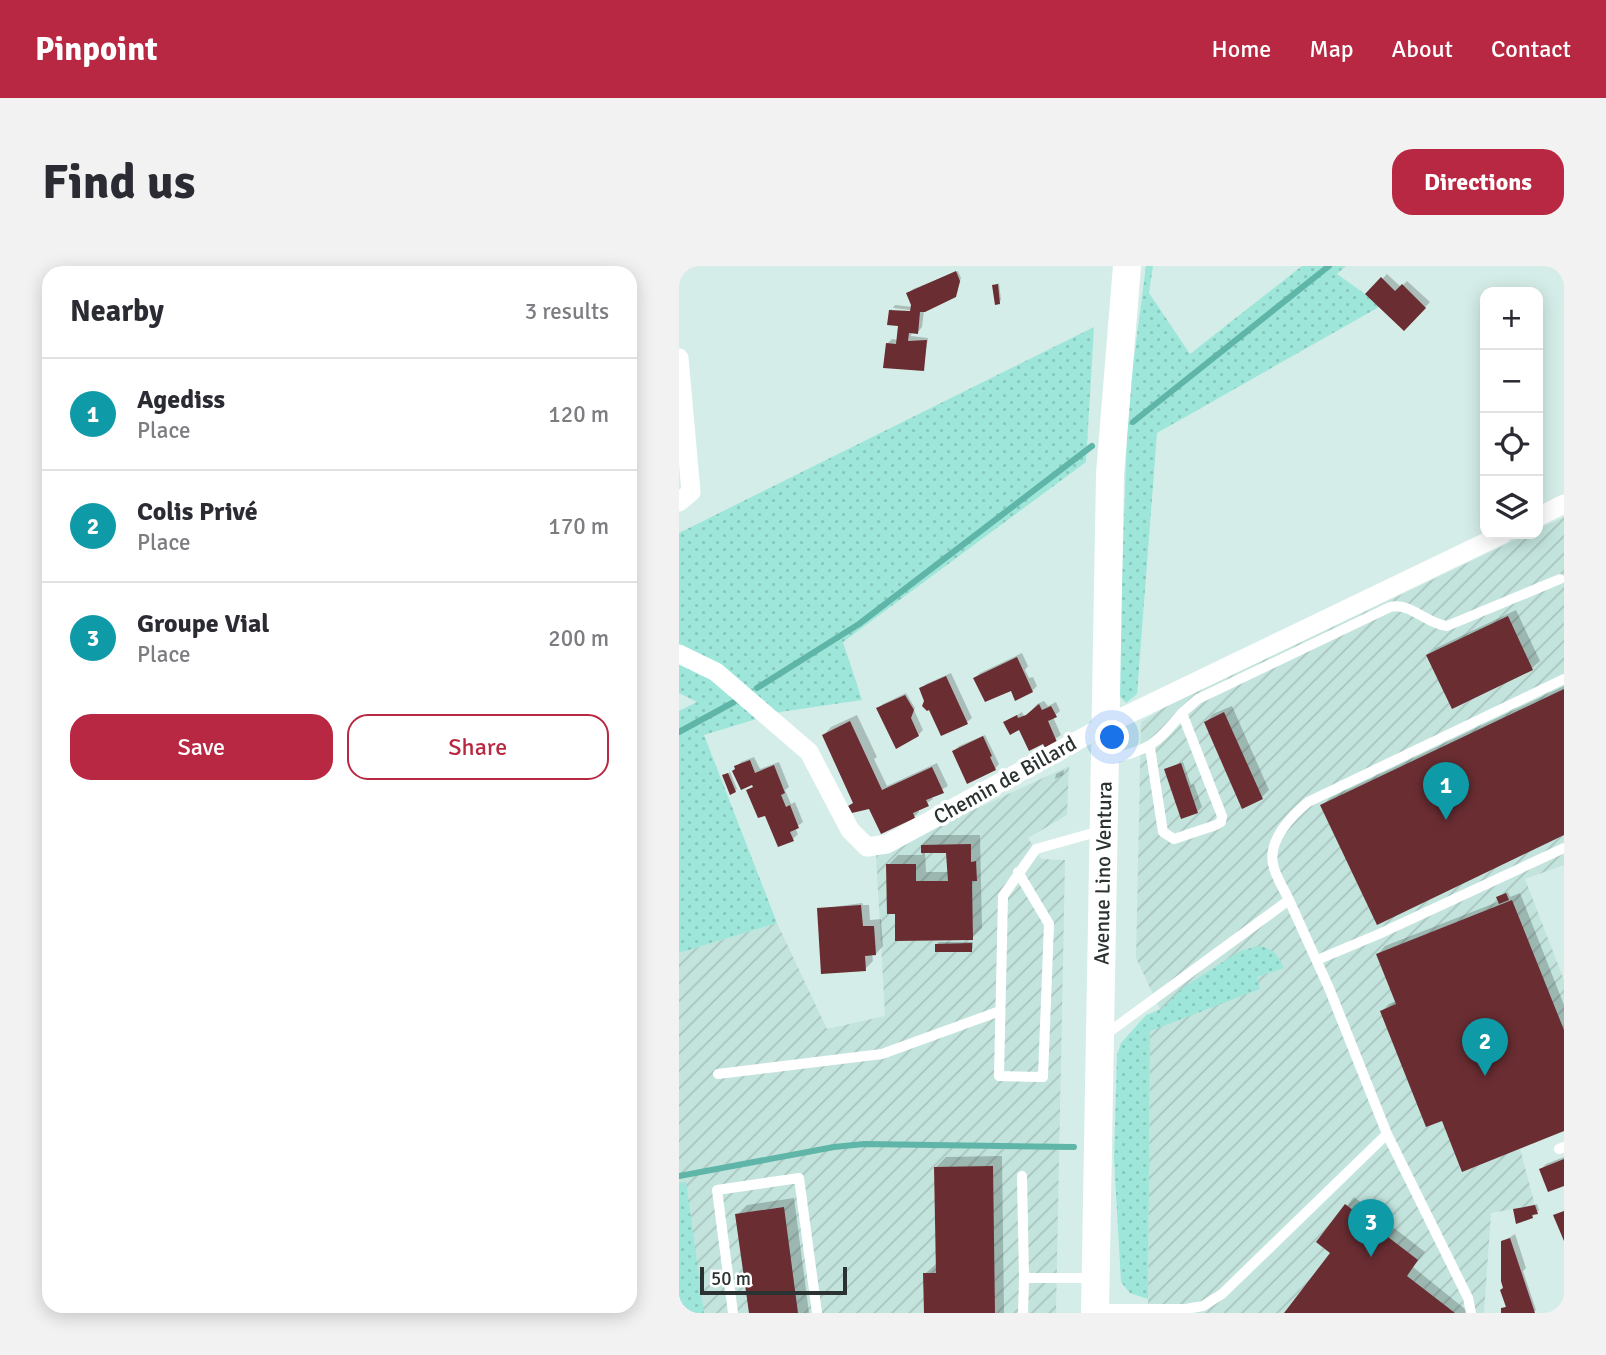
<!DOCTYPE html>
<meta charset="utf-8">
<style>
:root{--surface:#fff;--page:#f2f2f3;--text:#2b2b33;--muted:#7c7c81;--line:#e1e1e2;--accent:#b92842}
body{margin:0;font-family:Signika,sans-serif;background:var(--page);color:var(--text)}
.controls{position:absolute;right:21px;top:21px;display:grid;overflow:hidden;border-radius:14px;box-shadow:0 4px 18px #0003}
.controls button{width:63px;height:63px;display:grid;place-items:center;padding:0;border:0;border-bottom:2px solid var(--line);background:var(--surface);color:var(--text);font:35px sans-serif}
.scale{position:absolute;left:21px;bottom:18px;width:147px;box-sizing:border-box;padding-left:7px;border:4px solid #2a3331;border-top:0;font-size:19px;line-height:24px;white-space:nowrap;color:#2a3331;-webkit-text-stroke:5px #fff;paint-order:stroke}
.you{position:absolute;left:434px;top:472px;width:24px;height:24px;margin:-18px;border:5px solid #fff;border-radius:50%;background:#1a73e8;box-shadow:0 0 0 10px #1a73e833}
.badge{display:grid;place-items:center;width:46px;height:46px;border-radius:50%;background:var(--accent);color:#fff;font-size:23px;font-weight:700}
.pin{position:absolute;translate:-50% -58px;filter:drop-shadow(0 2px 4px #0008)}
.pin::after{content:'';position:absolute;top:37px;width:24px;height:21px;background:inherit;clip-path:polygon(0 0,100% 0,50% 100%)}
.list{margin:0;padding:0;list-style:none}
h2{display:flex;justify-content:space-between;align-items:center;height:91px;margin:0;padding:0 28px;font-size:30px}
h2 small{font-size:23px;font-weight:400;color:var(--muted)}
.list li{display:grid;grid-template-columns:46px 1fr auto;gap:21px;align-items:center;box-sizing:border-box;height:112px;padding:0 28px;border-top:2px solid var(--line)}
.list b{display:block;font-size:26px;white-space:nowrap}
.list p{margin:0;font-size:23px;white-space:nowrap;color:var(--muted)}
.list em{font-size:23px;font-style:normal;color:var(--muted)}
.actions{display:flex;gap:14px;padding:21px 28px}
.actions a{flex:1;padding:16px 0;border:2px solid var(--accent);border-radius:21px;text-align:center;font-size:24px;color:var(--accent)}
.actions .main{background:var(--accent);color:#fff}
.icon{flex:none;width:38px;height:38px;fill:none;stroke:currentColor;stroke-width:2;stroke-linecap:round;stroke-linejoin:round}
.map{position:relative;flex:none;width:885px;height:1047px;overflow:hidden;border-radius:21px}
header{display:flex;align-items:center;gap:42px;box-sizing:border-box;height:98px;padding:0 35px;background:var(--accent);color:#fff}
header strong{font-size:33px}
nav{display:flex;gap:38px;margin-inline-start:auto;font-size:24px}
.intro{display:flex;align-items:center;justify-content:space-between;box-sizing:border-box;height:168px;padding:0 42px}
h1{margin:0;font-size:49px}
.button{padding:18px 32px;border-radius:21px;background:var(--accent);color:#fff;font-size:24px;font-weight:700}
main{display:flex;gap:42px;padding:0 42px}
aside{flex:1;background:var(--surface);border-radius:21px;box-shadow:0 4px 18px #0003}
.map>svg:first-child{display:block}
</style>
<header>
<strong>Pinpoint</strong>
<nav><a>Home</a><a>Map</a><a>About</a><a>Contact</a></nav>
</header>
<div class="intro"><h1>Find us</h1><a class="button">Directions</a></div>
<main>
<aside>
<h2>Nearby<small>3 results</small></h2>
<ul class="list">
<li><span class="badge" style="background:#0f9aa8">1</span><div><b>Agediss</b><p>Place</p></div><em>120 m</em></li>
<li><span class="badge" style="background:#0f9aa8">2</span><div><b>Colis Privé</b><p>Place</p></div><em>170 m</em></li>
<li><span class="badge" style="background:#0f9aa8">3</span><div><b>Groupe Vial</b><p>Place</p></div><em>200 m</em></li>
</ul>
<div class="actions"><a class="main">Save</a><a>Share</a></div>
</aside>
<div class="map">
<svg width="885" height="1047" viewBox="0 0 885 1047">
<defs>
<pattern id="industrial-furrows" width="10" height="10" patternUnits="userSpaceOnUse" patternTransform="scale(1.75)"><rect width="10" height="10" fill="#c3e4dd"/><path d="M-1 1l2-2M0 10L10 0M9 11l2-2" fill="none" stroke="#a8c4be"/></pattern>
<pattern id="grass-dots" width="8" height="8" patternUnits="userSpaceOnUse" patternTransform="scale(1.75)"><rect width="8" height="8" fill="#9de6d9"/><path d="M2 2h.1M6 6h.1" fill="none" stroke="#87c6bb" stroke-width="1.8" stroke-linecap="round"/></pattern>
</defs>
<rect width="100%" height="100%" fill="#d5ede8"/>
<path fill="url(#industrial-furrows)" d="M 885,251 L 885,599 L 846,613 L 885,714 L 885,865 L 841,883 L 856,939 L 812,947 L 805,1047 L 469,1047 L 471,761 L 467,749 L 481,743 L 457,692 L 462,456 L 488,440 L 849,268 L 859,268 L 859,263 Z
M 390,500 L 388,549 L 349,572 L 362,593 L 386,594 L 377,1047 L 0,1047 L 0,687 L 98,657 L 148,763 L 206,750 L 197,589 Z"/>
<path fill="url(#grass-dots)" d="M 467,0 L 474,0 L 470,27 L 511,88 L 623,0 L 667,0 L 658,8 L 686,28 L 700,41 L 478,167 L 458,428 L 447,437 L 439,428 L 449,138 Z
M 415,61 L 407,196 L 164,376 L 183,434 L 101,446 L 25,469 L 98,657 L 0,687 L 0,445 L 18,436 L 0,427 L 0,267 Z
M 579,680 C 594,682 598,688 605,702 L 578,711 L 581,723 L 471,765 L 469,1033 L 451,1027 L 442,1016 L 435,892 L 438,789 L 442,777 L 467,749 L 481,744 L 505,721 L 561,685 Z
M 7,916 L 25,1047 L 0,1047 L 0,917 Z"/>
<path fill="#0003" fill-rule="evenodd" d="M 279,5 L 282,12 L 278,27 L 273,32 L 245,45 L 243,61 L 239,66 L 233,65 L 232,70 L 249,72 L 244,103 L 208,78 L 213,73 L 219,74 L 221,59 L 211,44 L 213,43 L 213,46 L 240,48 L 240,45 L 214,42 L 216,39 L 234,41 L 229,28 L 234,23 Z
M 708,8 L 722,21 L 728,15 L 751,36 L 725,63 L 689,28 Z
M 320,17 L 322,34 L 320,36 L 315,20 Z
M 837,344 L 861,395 L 853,402 L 774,441 L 749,390 L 757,382 Z
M 343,387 L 349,400 L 346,404 L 350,412 L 354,411 L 358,420 L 353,425 L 332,422 L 296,412 L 301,407 Z
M 272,407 L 293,452 L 288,456 L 247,435 L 242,423 L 247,418 Z
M 885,420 L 885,567 L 643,540 L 651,532 Z
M 227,427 L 236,442 L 235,444 L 244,464 L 239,469 L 199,443 L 204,438 Z
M 365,435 L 369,440 L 377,436 L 381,445 L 374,451 L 382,469 L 366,479 L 341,462 L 327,456 L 343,446 L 346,452 L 358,438 Z
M 553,440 L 590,524 L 583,531 L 527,456 L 534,448 Z
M 178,449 L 198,491 L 195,493 L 208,520 L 258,497 L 269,520 L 252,530 L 254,533 L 239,543 L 240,546 L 235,551 L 176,536 L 145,469 L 152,461 Z
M 306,469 L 320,498 L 316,503 L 275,485 L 280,480 Z
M 75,491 L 81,503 L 100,496 L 110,521 L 106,524 L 112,538 L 116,536 L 124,556 L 116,562 L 119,568 L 114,573 L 76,521 L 57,501 L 62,496 Z
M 504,496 L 512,519 L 515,518 L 523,541 L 518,546 L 487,503 Z
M 385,504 L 384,509 L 376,513 L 377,508 Z
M 51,506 L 58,523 L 56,525 L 45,510 Z
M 253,569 L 301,569 L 303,662 L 293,672 L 218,648 L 209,599 L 219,589 L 243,589 L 243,579 ZM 268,585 L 270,606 L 247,606 L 246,586 Z
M 829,626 L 831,631 L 841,627 L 885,739 L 885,863 L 764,853 L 703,745 L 710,738 L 718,735 L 699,688 L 706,680 L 821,635 L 819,631 Z
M 183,637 L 184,639 L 190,639 L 191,654 L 202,653 L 204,680 L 197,688 L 193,688 L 194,695 L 186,703 L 139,643 Z
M 260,676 L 294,676 L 294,682 L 292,684 L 258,678 Z
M 323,890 L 325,1047 L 247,1047 L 246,1008 L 258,997 L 257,901 L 267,891 Z
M 885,891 L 885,918 L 862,903 L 867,898 Z
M 675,931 L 746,986 L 734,1001 L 791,1047 L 607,1047 L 653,987 L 639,976 Z
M 115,932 L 130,1047 L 71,1047 L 58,949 L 68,939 Z
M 858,938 L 860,944 L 853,951 L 836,944 Z
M 836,968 L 847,1002 L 844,1005 L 857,1044 L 853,1047 L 824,1047 L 824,1043 L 828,1039 L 824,976 Z"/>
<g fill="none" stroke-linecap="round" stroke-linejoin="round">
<path stroke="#5fb5a7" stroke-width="6" d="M 454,156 L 650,0
M 78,422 L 180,358 L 413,180
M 0,466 L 55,436
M 0,910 L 155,881 L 185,878 L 395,881"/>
</g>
<path fill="#692d32" d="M 277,5 L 281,15 L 277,31 L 246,46 L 241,46 L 239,68 L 230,67 L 229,75 L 248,74 L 245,105 L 204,102 L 207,77 L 217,78 L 219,60 L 208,59 L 210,44 L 231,45 L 232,39 L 227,27 Z
M 702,11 L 716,25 L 723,18 L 747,42 L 725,65 L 686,28 Z
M 319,18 L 321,38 L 316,39 L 313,19 Z
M 829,350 L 854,404 L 773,443 L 747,389 Z
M 338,391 L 354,426 L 336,435 L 332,425 L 306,436 L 294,412 Z
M 267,410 L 289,458 L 262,470 L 250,444 L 248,445 L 243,440 L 245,435 L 240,422 Z
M 885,423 L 885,569 L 698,659 L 641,539 Z
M 226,429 L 235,444 L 232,452 L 240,470 L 217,483 L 197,442 Z
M 360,438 L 363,444 L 372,440 L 378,451 L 369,455 L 378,476 L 366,482 L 364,478 L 350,485 L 340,464 L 331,469 L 324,456 L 338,449 L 339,452 L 347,449 Z
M 545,446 L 584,533 L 563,543 L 525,456 Z
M 171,455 L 203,524 L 253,501 L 265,527 L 247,534 L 250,540 L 234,547 L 236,552 L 202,568 L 190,543 L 173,547 L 169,540 L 174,537 L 143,469 Z
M 304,470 L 313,490 L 311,491 L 317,504 L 288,518 L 273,485 Z
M 71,494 L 76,507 L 95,499 L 106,527 L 102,529 L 107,541 L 111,539 L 120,562 L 111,566 L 115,575 L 99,581 L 86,550 L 79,552 L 67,524 L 74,521 L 73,519 L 62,524 L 53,505 L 56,503 L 55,500 Z
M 502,497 L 519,547 L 502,553 L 485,503 Z
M 49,507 L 57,526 L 51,529 L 43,509 Z
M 292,578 L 292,596 L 297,595 L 298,615 L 293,615 L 294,674 L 216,675 L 216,648 L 208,648 L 207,598 L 237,598 L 237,615 L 269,615 L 267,587 L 242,587 L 242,579 Z
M 827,627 L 830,634 L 820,638 L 817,631 Z
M 833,634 L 885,764 L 885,865 L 783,906 L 763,855 L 747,861 L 701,745 L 717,738 L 697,688 Z
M 182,639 L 184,660 L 195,660 L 197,689 L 186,690 L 187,705 L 142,708 L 138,642 Z
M 293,677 L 293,686 L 256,686 L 256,678 Z
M 885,893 L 885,920 L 869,926 L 860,903 Z
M 314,900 L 316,1047 L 245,1047 L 244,1007 L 257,1007 L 255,901 Z
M 666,938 L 739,994 L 728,1010 L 776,1047 L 605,1047 L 651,987 L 637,976 Z
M 856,939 L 859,948 L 853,949 L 854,952 L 837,958 L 834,943 Z
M 105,941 L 119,1047 L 70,1047 L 56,948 Z
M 885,945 L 885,975 L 874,949 Z
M 831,972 L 856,1047 L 822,1047 L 822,1042 L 827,1041 L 821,1024 L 824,1022 L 822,1015 L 822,975 Z"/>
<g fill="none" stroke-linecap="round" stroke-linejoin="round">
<path stroke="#fff" stroke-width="10" d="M 503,447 L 519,433 L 711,341 C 732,336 747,358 768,360 L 881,313
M 430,494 C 471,482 475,481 503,447 L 543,550 L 542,556 L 537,559 L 495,573 L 484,566 L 471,482
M 339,606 L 370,658 L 364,811 L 320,810 L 324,630 L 357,583 L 421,565
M 610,634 C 605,623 596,610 594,598 C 589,574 612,550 629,536 L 885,413
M 638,694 L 700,668 L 885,582
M 39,808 L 203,788 L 321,745
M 708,868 L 789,1032 L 792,1047
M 880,883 L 885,881
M 343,910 L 345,1012
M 420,1043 L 507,1043 L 524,1040 L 543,1028 L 708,868 L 650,722 L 610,634 L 426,769
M 54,1047 L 38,924 L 120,912 L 138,1047
M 344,1047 L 345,1012 L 413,1012"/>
<path stroke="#fff" stroke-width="19" d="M 0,92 L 12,226 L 0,236
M 859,251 L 885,238
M 0,388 L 37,406 L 130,486 L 171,564 L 188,581 L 208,578 L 427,459 L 824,268"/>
<path stroke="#fff" stroke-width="28" d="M 416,1047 L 431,208 L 448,0"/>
</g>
<g text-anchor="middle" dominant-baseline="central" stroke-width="7" stroke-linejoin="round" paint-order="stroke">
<g font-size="21" fill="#2a3331" stroke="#fff">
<text transform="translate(326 514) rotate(-29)">Chemin de Billard</text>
<text transform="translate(424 607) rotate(-89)">Avenue Lino Ventura</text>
</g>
</g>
</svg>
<div class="controls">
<button>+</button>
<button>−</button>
<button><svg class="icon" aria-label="locate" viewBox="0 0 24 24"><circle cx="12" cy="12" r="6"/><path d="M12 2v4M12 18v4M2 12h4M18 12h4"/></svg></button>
<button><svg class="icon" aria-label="layers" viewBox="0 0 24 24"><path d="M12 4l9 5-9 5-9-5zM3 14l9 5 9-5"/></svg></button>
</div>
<div class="scale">50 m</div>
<div class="you"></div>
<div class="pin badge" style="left:767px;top:554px;background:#0f9aa8">1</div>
<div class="pin badge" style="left:806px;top:810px;background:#0f9aa8">2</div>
<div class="pin badge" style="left:692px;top:991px;background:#0f9aa8">3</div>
</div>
</main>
